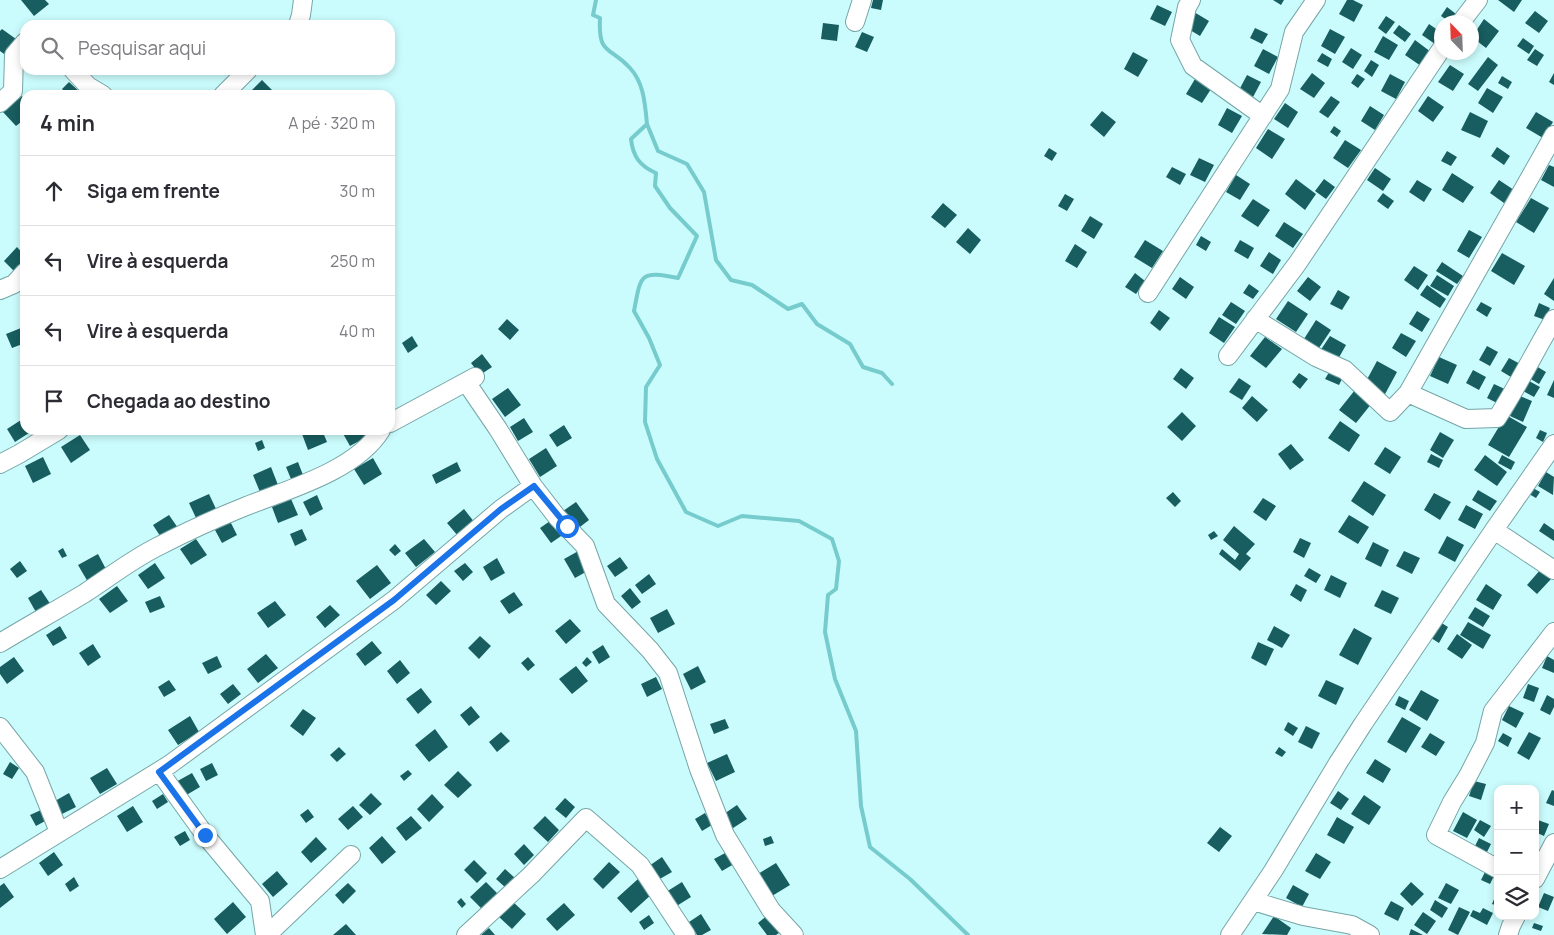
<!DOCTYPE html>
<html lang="pt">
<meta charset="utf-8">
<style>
:root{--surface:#fff;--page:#f2f2f3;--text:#2b2b33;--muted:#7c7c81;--line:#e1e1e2}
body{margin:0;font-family:Manrope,sans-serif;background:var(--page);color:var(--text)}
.controls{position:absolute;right:15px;bottom:15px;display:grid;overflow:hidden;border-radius:10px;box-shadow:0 2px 8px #0003}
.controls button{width:45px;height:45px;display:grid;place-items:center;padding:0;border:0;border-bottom:1px solid var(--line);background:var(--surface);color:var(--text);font:25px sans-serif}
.compass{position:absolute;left:1434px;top:15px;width:45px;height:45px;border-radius:50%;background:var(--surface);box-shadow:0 2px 8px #0003;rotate:337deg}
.stop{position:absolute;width:15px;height:15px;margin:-11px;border:4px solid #1a73e8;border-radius:50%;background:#fff}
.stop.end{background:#1a73e8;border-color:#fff;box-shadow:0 1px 5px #0008}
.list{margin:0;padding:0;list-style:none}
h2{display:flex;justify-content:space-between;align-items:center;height:65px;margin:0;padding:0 20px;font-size:21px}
h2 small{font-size:16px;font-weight:400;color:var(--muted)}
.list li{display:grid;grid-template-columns:32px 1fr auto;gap:15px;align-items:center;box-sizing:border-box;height:70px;padding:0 20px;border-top:1px solid var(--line)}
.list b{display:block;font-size:19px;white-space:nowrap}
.list em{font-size:16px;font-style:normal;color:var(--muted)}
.icon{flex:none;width:28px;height:28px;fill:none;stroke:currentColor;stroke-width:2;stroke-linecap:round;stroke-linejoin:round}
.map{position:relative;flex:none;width:1554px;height:935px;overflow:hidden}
.search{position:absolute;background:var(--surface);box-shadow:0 2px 8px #0003;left:20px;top:20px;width:375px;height:55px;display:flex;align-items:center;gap:12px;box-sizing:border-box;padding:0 18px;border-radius:15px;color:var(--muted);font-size:19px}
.panel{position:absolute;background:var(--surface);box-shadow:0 2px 8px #0003;left:20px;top:90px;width:375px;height:345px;border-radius:15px}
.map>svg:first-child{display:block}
</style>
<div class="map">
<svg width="1554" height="935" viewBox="0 0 1554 935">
<rect width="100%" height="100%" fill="#cbfcfd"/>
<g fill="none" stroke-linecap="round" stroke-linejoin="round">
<path stroke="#76cbcd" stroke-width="4" d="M 596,0 L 593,15 L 600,18 C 598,56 610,46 630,68 C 644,83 645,104 647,124 L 631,139 C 633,157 640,166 656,173 L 655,186 L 670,208 L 697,236 L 678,278 C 639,270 641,275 634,311 L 649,338 L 660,365 L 646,387 L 645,422 L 657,459 L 686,512 L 718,526 L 742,516 L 799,521 L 832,539 L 839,561 L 836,589 L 828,595 L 825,632 L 835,679 L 856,731 L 861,806 L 870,847 L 910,879 L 968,935
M 647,124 L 658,151 L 687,164 L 704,192 L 716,260 L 731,280 L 752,285 L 788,309 L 802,304 L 817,324 L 850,344 L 863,367 L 882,373 L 892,384"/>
</g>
<path fill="#185d5f" d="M 21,0 L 45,0 L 49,4 L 34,16 Z
M 873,0 L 883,0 L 881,10 L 871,8 Z
M 1273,0 L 1284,0 L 1281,5 Z
M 1347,0 L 1353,0 L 1363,5 L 1354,22 L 1339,14 Z
M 1498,0 L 1522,0 L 1514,12 Z
M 1157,5 L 1172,12 L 1165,26 L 1150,19 Z
M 1447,7 L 1456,14 L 1450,22 L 1441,16 Z
M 1535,11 L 1548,21 L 1539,33 L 1525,23 Z
M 1194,12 L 1209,21 L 1200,36 L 1185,27 Z
M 1386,16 L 1395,22 L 1386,34 L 1378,28 Z
M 1484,19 L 1499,31 L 1486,48 L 1472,37 Z
M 823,23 L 839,25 L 837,41 L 821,39 Z
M 1429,24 L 1442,33 L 1435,44 L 1422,35 Z
M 1399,25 L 1411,34 L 1405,42 L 1393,33 Z
M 1255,28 L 1268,34 L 1262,44 L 1250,38 Z
M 2,29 L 16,39 L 4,54 L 0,51 L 0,31 Z
M 1330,29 L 1345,37 L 1335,54 L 1321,46 Z
M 862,32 L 874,37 L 867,52 L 855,47 Z
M 1383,36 L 1398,45 L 1389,60 L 1374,52 Z
M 1523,38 L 1534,46 L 1529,54 L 1517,46 Z
M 1415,40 L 1431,52 L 1421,66 L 1405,55 Z
M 1351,48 L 1362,55 L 1353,69 L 1342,62 Z
M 1263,49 L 1278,57 L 1269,74 L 1254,66 Z
M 1535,49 L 1544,55 L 1537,66 L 1527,60 Z
M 1133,52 L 1148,60 L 1138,77 L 1124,69 Z
M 1322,53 L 1332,59 L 1328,67 L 1317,61 Z
M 1488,57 L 1498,65 L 1478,91 L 1468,84 Z
M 1371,60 L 1379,65 L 1372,77 L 1364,71 Z
M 1450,65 L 1464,74 L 1453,91 L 1438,82 Z
M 1312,73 L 1325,83 L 1314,98 L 1300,89 Z
M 1554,73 L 1554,85 L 1549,82 Z
M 1357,74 L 1365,79 L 1358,88 L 1351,83 Z
M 1390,74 L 1405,82 L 1396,99 L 1381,91 Z
M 1247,75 L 1261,82 L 1252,99 L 1238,92 Z
M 1502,76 L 1512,82 L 1508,89 L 1498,83 Z
M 1195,79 L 1211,89 L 1202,103 L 1186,94 Z
M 262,80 L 272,90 L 268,95 L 251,95 L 249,93 Z
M 69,82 L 81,93 L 79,95 L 69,95 L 62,89 Z
M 1487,88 L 1503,97 L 1493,113 L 1478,103 Z
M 22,96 L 25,100 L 25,119 L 16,126 L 3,112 Z
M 1331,96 L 1340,102 L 1328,118 L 1319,112 Z
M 1428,96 L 1444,107 L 1433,122 L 1418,111 Z
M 1285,103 L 1298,112 L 1288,128 L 1274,119 Z
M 1370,106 L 1384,115 L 1375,130 L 1361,121 Z
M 1227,108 L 1242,116 L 1232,133 L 1218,125 Z
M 1102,111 L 1116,122 L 1104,137 L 1090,125 Z
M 1470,112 L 1488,121 L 1480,138 L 1461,130 Z
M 1536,112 L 1553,122 L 1543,138 L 1526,128 Z
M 1334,126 L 1341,131 L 1337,137 L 1330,132 Z
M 1268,129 L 1285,139 L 1272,159 L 1256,148 Z
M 1345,140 L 1361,150 L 1348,168 L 1333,158 Z
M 1497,147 L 1510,156 L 1504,165 L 1491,156 Z
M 1049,148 L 1057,153 L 1052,161 L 1044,156 Z
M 1447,151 L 1457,157 L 1451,166 L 1441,161 Z
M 1199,158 L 1214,165 L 1205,182 L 1190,175 Z
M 1549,165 L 1554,167 L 1554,187 L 1541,180 Z
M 1172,167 L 1186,174 L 1180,185 L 1166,177 Z
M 1375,168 L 1391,179 L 1383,191 L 1367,180 Z
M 1452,173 L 1474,187 L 1463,203 L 1442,190 Z
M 1236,175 L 1250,184 L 1240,200 L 1226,192 Z
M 1296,179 L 1316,194 L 1305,210 L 1285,194 Z
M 1324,179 L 1335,187 L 1326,199 L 1315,191 Z
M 1417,180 L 1432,189 L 1424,202 L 1409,192 Z
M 1499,180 L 1514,190 L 1504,203 L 1490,193 Z
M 1383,193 L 1394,201 L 1388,209 L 1377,201 Z
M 1065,194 L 1074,199 L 1067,211 L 1058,206 Z
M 1531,198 L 1549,208 L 1534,233 L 1516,222 Z
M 1253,199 L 1270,210 L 1258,227 L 1241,216 Z
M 943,203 L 957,215 L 945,228 L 931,217 Z
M 1090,216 L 1103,224 L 1094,239 L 1081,231 Z
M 1284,222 L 1303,234 L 1293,248 L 1275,236 Z
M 968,228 L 981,240 L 970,254 L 956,242 Z
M 1469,230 L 1482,237 L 1469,258 L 1457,251 Z
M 1201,236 L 1211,242 L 1206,251 L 1196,245 Z
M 1145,240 L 1163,251 L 1152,268 L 1134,257 Z
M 1240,240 L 1254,248 L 1248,259 L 1234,251 Z
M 1075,244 L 1087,252 L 1077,268 L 1065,261 Z
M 17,247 L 25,256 L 25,261 L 15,272 L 4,261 Z
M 1269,252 L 1281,260 L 1273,274 L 1260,266 Z
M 1502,253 L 1525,266 L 1514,285 L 1491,271 Z
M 1442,262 L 1463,276 L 1457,284 L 1436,271 Z
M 1414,266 L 1428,275 L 1418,290 L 1404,280 Z
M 1135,273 L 1145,281 L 1136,294 L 1125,287 Z
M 1437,275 L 1454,286 L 1448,296 L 1430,286 Z
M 1180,277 L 1194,287 L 1186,299 L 1172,289 Z
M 1308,277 L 1321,287 L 1310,301 L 1297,291 Z
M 1554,278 L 1554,301 L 1544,294 Z
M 1249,284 L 1259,291 L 1253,299 L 1243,293 Z
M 1427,285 L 1446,299 L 1440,308 L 1420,295 Z
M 1338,290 L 1350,297 L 1342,310 L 1330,304 Z
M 1288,301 L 1308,314 L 1296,332 L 1276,319 Z
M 1231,302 L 1245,311 L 1236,324 L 1222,315 Z
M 1481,302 L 1492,308 L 1487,317 L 1476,310 Z
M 1539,303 L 1550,308 L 1545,320 L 1534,316 Z
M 1159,310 L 1170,318 L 1160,331 L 1150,323 Z
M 1417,311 L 1430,319 L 1422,332 L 1409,324 Z
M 1219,317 L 1235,327 L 1224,343 L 1209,333 Z
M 507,319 L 519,330 L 510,340 L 498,329 Z
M 1316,320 L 1331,330 L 1319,348 L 1304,339 Z
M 21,328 L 25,343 L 12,348 L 6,334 Z
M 1401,333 L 1416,341 L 1406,357 L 1392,348 Z
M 412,336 L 418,346 L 408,353 L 402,343 Z
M 1330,336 L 1346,345 L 1337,361 L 1320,351 Z
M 1265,337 L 1282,349 L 1266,368 L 1250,356 Z
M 1487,346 L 1498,352 L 1490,366 L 1479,360 Z
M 482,354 L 492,367 L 480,375 L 471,363 Z
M 1439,357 L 1457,365 L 1448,384 L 1430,376 Z
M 1509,358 L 1524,366 L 1516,380 L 1501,371 Z
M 1377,361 L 1397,372 L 1384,396 L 1364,385 Z
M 1536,366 L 1546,372 L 1539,384 L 1529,378 Z
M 1181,368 L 1194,378 L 1186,389 L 1173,379 Z
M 1331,369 L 1344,375 L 1339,385 L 1325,379 Z
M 1473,370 L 1486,377 L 1479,390 L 1466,383 Z
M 1299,373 L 1308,379 L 1300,389 L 1292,382 Z
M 1239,378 L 1251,386 L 1242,400 L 1229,392 Z
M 1554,380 L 1554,398 L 1547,395 Z
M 1529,381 L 1540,387 L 1534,397 L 1523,391 Z
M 1494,384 L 1511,392 L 1503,406 L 1487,398 Z
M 508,388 L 521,405 L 505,417 L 492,399 Z
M 1355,390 L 1372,403 L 1356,423 L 1339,410 Z
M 1252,396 L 1268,410 L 1257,422 L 1242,408 Z
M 1520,396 L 1532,401 L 1523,422 L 1510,416 Z
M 1182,412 L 1196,426 L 1182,441 L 1167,427 Z
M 1506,415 L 1527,427 L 1509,457 L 1488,445 Z
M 524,418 L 533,432 L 518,441 L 510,427 Z
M 21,420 L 25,430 L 29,433 L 15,442 L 7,429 Z
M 1340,421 L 1360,435 L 1349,452 L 1328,438 Z
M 564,425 L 572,438 L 557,447 L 549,435 Z
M 312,430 L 322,430 L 327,442 L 308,450 L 302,434 Z
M 341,430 L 369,430 L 372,434 L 350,446 Z
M 1540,430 L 1547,433 L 1543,442 L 1536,438 Z
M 1440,432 L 1454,440 L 1443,458 L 1430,450 Z
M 80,435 L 90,450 L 71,463 L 61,447 Z
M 262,440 L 265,448 L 258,451 L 255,443 Z
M 1291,444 L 1304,460 L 1290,470 L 1278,454 Z
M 1385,447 L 1401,457 L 1390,474 L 1374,464 Z
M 546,448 L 557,466 L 540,477 L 529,459 Z
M 1431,454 L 1443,460 L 1439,468 L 1427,462 Z
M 1485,455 L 1507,472 L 1497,486 L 1474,470 Z
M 1502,455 L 1515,462 L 1511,470 L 1498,463 Z
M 43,457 L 51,474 L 33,483 L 25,466 Z
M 373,458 L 382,474 L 364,485 L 354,469 Z
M 298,462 L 303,475 L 291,479 L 286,467 Z
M 457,462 L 461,471 L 436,484 L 432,475 Z
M 271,467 L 278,485 L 260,492 L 253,475 Z
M 1546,472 L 1554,477 L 1553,495 L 1538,486 Z
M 1364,481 L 1386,495 L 1373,516 L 1351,501 Z
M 1533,488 L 1540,492 L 1536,498 L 1529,494 Z
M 1478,490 L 1497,501 L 1490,511 L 1472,500 Z
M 1173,492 L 1181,501 L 1175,507 L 1166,498 Z
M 1434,493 L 1451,502 L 1440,520 L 1424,510 Z
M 209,494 L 217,511 L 197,520 L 189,503 Z
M 317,495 L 323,509 L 310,516 L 303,502 Z
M 1263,498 L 1276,506 L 1266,521 L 1253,512 Z
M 291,499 L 298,515 L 278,523 L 272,507 Z
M 576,502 L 589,520 L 576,530 L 563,511 Z
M 1466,505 L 1483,514 L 1475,529 L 1458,520 Z
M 464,509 L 475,523 L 458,536 L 447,523 Z
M 169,515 L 178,528 L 162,539 L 153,525 Z
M 1349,515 L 1369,527 L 1358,544 L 1338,532 Z
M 553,519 L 564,534 L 551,543 L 540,528 Z
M 230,521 L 237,535 L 222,543 L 215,530 Z
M 1544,523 L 1554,530 L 1554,541 L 1539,531 Z
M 1234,526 L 1255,544 L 1246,554 L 1251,558 L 1240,571 L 1219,554 L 1222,549 L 1235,560 L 1239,554 L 1223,540 Z
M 302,529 L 307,540 L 295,546 L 290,534 Z
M 1214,531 L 1218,536 L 1211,540 L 1208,535 Z
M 1447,536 L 1464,545 L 1455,562 L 1438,553 Z
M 1300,538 L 1311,543 L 1304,558 L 1293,552 Z
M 196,539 L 207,555 L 191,565 L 180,549 Z
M 424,539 L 435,552 L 416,567 L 405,553 Z
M 1373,542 L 1389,550 L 1381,567 L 1365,559 Z
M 395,544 L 401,551 L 395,556 L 389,550 Z
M 63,548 L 67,556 L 62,558 L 58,551 Z
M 582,549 L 593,568 L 575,578 L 564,559 Z
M 1404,551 L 1420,558 L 1412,574 L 1396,566 Z
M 98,554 L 107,571 L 88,582 L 78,565 Z
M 620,557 L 628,568 L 615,577 L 607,566 Z
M 497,558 L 505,573 L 491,581 L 483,567 Z
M 20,561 L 27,571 L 17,578 L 10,569 Z
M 155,563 L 165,578 L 148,589 L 138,575 Z
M 465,563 L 473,572 L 463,581 L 454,571 Z
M 377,565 L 391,583 L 370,599 L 356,581 Z
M 1309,568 L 1321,575 L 1316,583 L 1304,576 Z
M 1541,569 L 1552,578 L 1537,594 L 1527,585 Z
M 649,574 L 656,584 L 642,594 L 635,585 Z
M 1331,575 L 1347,583 L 1340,598 L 1324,590 Z
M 441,581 L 451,591 L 436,605 L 426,595 Z
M 1296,584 L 1307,590 L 1301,602 L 1290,595 Z
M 1486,584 L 1502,595 L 1493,610 L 1476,600 Z
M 117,586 L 128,601 L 110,613 L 99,599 Z
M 630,588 L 641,602 L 632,609 L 621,596 Z
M 41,590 L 51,605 L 37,614 L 28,598 Z
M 1382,590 L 1399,598 L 1391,614 L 1374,606 Z
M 514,592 L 523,605 L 509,614 L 500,601 Z
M 160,596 L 165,607 L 150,613 L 145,602 Z
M 275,601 L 286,615 L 268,628 L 257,613 Z
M 330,605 L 340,615 L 325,628 L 316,617 Z
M 1475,607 L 1490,616 L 1483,627 L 1468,618 Z
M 667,609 L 675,624 L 658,633 L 650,618 Z
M 570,619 L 581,631 L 566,644 L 555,631 Z
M 1440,622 L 1448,627 L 1439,643 L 1431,638 Z
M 1468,622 L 1491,635 L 1483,649 L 1460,635 Z
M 60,626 L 67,638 L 53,646 L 46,635 Z
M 1274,626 L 1290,635 L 1282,648 L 1267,640 Z
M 1354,628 L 1372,638 L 1358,665 L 1339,655 Z
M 1457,634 L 1472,645 L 1462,659 L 1447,649 Z
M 480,636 L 491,646 L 479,659 L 468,648 Z
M 372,641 L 382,653 L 365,666 L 356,654 Z
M 1258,642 L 1274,649 L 1266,666 L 1251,658 Z
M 93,644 L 101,657 L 88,666 L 79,653 Z
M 603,645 L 610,657 L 599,664 L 592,652 Z
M 266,654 L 278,668 L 258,683 L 247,669 Z
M 217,656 L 222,667 L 208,674 L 202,663 Z
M 1547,656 L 1554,660 L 1554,673 L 1542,668 Z
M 14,657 L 24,671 L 7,684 L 0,674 L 0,667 Z
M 528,657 L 535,665 L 528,671 L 521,663 Z
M 587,657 L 592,662 L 586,667 L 582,663 Z
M 400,660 L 410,673 L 397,684 L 387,671 Z
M 576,666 L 588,681 L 572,694 L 559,679 Z
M 698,666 L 706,682 L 691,690 L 683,674 Z
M 656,677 L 662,689 L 647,697 L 641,684 Z
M 169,680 L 176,690 L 164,697 L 158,687 Z
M 1326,680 L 1344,688 L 1336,705 L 1318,696 Z
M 233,684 L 241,694 L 228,704 L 220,694 Z
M 1528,684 L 1539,688 L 1534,702 L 1523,698 Z
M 421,688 L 432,702 L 418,714 L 406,699 Z
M 1421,690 L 1439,700 L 1427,721 L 1409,710 Z
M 1547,695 L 1554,699 L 1554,707 L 1550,715 L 1540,710 Z
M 1399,696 L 1409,701 L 1405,710 L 1395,705 Z
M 471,706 L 480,717 L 469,726 L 460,715 Z
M 1509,706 L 1524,713 L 1516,728 L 1502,720 Z
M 303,709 L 316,718 L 303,736 L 290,726 Z
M 190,716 L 199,732 L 178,745 L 168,730 Z
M 1402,717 L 1421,728 L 1406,753 L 1387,742 Z
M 725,719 L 729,728 L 714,734 L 710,724 Z
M 1288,722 L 1298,728 L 1293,736 L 1284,730 Z
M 1306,726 L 1320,733 L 1312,749 L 1298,742 Z
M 435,729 L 448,747 L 429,762 L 415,745 Z
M 501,732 L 510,741 L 497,752 L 489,742 Z
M 1529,732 L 1541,738 L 1529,760 L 1517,753 Z
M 1430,733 L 1445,742 L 1436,756 L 1421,747 Z
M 1503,733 L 1512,738 L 1508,747 L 1498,741 Z
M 339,747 L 346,754 L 337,762 L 330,755 Z
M 1279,747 L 1286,752 L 1282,757 L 1275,753 Z
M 727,754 L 735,772 L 716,781 L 707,763 Z
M 1375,759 L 1391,769 L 1383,783 L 1366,773 Z
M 10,762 L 19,768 L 12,779 L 3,774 Z
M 212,763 L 218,775 L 206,781 L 200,769 Z
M 107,768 L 117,784 L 100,794 L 90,778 Z
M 408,770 L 412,774 L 404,781 L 400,776 Z
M 458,771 L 472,785 L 458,798 L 444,785 Z
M 192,773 L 200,787 L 183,797 L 174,783 Z
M 1474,781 L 1486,784 L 1481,800 L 1469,796 Z
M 1552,790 L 1554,791 L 1554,806 L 1546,803 Z
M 1338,791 L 1349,799 L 1341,810 L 1330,803 Z
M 69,793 L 76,807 L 62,814 L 55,801 Z
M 371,793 L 382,804 L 370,815 L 359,805 Z
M 163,794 L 168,802 L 157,809 L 152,801 Z
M 432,794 L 444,807 L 429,822 L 417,809 Z
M 1364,795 L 1381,807 L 1369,825 L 1351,814 Z
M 565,798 L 575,807 L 566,818 L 555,809 Z
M 737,805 L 747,819 L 730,830 L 721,816 Z
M 133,806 L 143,822 L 127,832 L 117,816 Z
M 353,806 L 363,817 L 348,830 L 338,819 Z
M 308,809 L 314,817 L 306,823 L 300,815 Z
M 41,810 L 47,820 L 36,826 L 30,815 Z
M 1463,812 L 1477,820 L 1467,838 L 1453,831 Z
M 705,813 L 712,825 L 702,831 L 695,819 Z
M 411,816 L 422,828 L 406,841 L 396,828 Z
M 545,816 L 559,830 L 548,842 L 533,828 Z
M 1337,817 L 1354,827 L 1344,844 L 1327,835 Z
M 1535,819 L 1549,824 L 1544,836 L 1535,832 Z
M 1480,820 L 1491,826 L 1484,837 L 1474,830 Z
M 1220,827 L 1232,836 L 1219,852 L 1207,843 Z
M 185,831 L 190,840 L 180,846 L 174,837 Z
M 382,836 L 396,852 L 382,864 L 369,848 Z
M 771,836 L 774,843 L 765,846 L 763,839 Z
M 316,837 L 327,849 L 311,863 L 301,852 Z
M 1479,838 L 1491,844 L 1487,852 L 1475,846 Z
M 524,844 L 534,855 L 524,865 L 514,854 Z
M 54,852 L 63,865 L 48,876 L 39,863 Z
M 727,852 L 734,864 L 722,871 L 714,859 Z
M 1316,853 L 1331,862 L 1320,879 L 1305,871 Z
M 662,857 L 672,872 L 658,880 L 649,866 Z
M 474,860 L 487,873 L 477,883 L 464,870 Z
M 609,862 L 620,872 L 603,889 L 593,879 Z
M 776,863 L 790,885 L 772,896 L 758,874 Z
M 505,869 L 515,878 L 506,888 L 496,879 Z
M 277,871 L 288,884 L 273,897 L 262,884 Z
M 1485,872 L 1494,876 L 1490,884 L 1481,880 Z
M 74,877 L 79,886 L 70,892 L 65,884 Z
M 638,879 L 652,894 L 631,913 L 617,898 Z
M 486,882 L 498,894 L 482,909 L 470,897 Z
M 682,882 L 691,897 L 675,907 L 666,892 Z
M 1411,882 L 1424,894 L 1412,906 L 1400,894 Z
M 4,883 L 14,897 L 0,908 L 0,886 Z
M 348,883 L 356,891 L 343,904 L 335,895 Z
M 1446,883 L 1459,890 L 1451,904 L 1438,898 Z
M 1293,885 L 1309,894 L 1302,907 L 1286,898 Z
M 1498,890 L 1498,906 L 1492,904 Z
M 1544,893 L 1554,897 L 1548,911 L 1538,907 Z
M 461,898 L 466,904 L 462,908 L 457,902 Z
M 1435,900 L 1448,908 L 1442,918 L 1430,910 Z
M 512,901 L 526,914 L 512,929 L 498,916 Z
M 1391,901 L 1404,908 L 1398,921 L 1384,914 Z
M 233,902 L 246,917 L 227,934 L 214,919 Z
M 564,903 L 575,915 L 557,931 L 546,919 Z
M 1459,907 L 1470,912 L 1458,935 L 1448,930 Z
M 1483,908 L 1493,913 L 1487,925 L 1470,916 L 1473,910 L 1480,913 Z
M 1423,912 L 1436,921 L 1427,934 L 1414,925 Z
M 701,914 L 711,930 L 702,935 L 697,935 L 689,922 Z
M 769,914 L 782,931 L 776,935 L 767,935 L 758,923 Z
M 649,915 L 654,923 L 644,930 L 639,922 Z
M 1274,916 L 1291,928 L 1287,935 L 1262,934 Z
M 1534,923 L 1543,926 L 1541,931 L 1532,928 Z
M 346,924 L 356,935 L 333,935 Z
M 489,928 L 495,935 L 481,935 Z
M 1411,929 L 1423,935 L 1409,935 Z"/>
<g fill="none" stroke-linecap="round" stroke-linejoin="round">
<g stroke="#76a5a6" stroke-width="20">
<path id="minor" d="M 1191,0 L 1187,7 L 1180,40 L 1193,66 L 1263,116
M 855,22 L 862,0
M 1461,22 L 1478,0
M 298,25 L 301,15 L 303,0
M 73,70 L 88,86 L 103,95
M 223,95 L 248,70
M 0,103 L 13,91 L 14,55 L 25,42
M 0,290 L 14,284 L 25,272
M 1148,293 L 1280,89 L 1294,32 L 1316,0
M 1255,319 L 1316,357 L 1345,370 L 1390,412 L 1408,393 L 1554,135
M 1228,356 L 1297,264 L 1442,48
M 466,382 L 498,429 L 533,486 L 557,517 L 585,546 L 606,604 L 650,650 L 668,673 L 699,769 L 725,835 L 771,910 L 794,935
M 1408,393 L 1466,419 L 1497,418 C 1518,386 1535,351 1554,319
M 390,423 L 475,377
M 0,464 L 19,454 L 59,430
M 1494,530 L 1554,570
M 0,643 C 28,626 57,610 85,593 C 108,578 130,561 155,548 C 184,533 214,519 244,507 C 286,490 356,471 381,430
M 0,727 L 35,772 L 59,832
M 159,771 L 205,835 L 260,901 L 265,935
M 0,869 L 169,765 L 394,600 L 501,509 L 533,486
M 1498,869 L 1436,835 L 1452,802 L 1468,776 L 1485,743 L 1493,711 L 1554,632
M 1535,879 L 1554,843
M 1253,901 L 1303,916 L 1352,925 L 1370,935
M 267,935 L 351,855
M 466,935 L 531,875 L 586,818 L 640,865 L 686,935
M 1230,935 L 1273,871 L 1338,763 L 1363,724 L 1494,530 L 1554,444
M 1508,935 L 1511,926 L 1516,916"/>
</g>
<use href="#minor" stroke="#fff" stroke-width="18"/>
</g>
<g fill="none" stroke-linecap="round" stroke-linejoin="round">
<path stroke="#1a73e8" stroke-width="6" d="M 205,835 L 159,772 L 394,600 L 501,509 L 534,486 L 567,526"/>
</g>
</svg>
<div class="controls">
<button>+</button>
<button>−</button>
<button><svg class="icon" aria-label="layers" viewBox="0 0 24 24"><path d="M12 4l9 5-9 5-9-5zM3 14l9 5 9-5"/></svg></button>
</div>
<svg class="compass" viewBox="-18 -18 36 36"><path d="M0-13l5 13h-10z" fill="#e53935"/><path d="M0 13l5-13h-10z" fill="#7c7c81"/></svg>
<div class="stop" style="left:567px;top:526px"></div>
<div class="stop end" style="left:205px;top:835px"></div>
<div class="search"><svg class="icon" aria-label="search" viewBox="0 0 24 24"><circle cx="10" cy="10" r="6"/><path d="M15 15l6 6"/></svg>Pesquisar aqui</div>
<section class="panel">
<h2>4 min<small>A pé · 320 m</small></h2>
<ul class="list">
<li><svg class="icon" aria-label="ahead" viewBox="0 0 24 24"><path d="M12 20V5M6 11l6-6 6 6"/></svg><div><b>Siga em frente</b></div><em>30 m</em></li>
<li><svg class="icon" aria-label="left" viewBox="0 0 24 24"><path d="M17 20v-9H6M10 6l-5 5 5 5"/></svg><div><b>Vire à esquerda</b></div><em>250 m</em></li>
<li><svg class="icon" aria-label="left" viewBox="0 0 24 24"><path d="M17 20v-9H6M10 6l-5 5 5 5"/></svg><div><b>Vire à esquerda</b></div><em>40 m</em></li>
<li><svg class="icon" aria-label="arrive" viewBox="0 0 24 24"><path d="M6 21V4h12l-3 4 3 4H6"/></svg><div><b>Chegada ao destino</b></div></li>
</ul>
</section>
</div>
